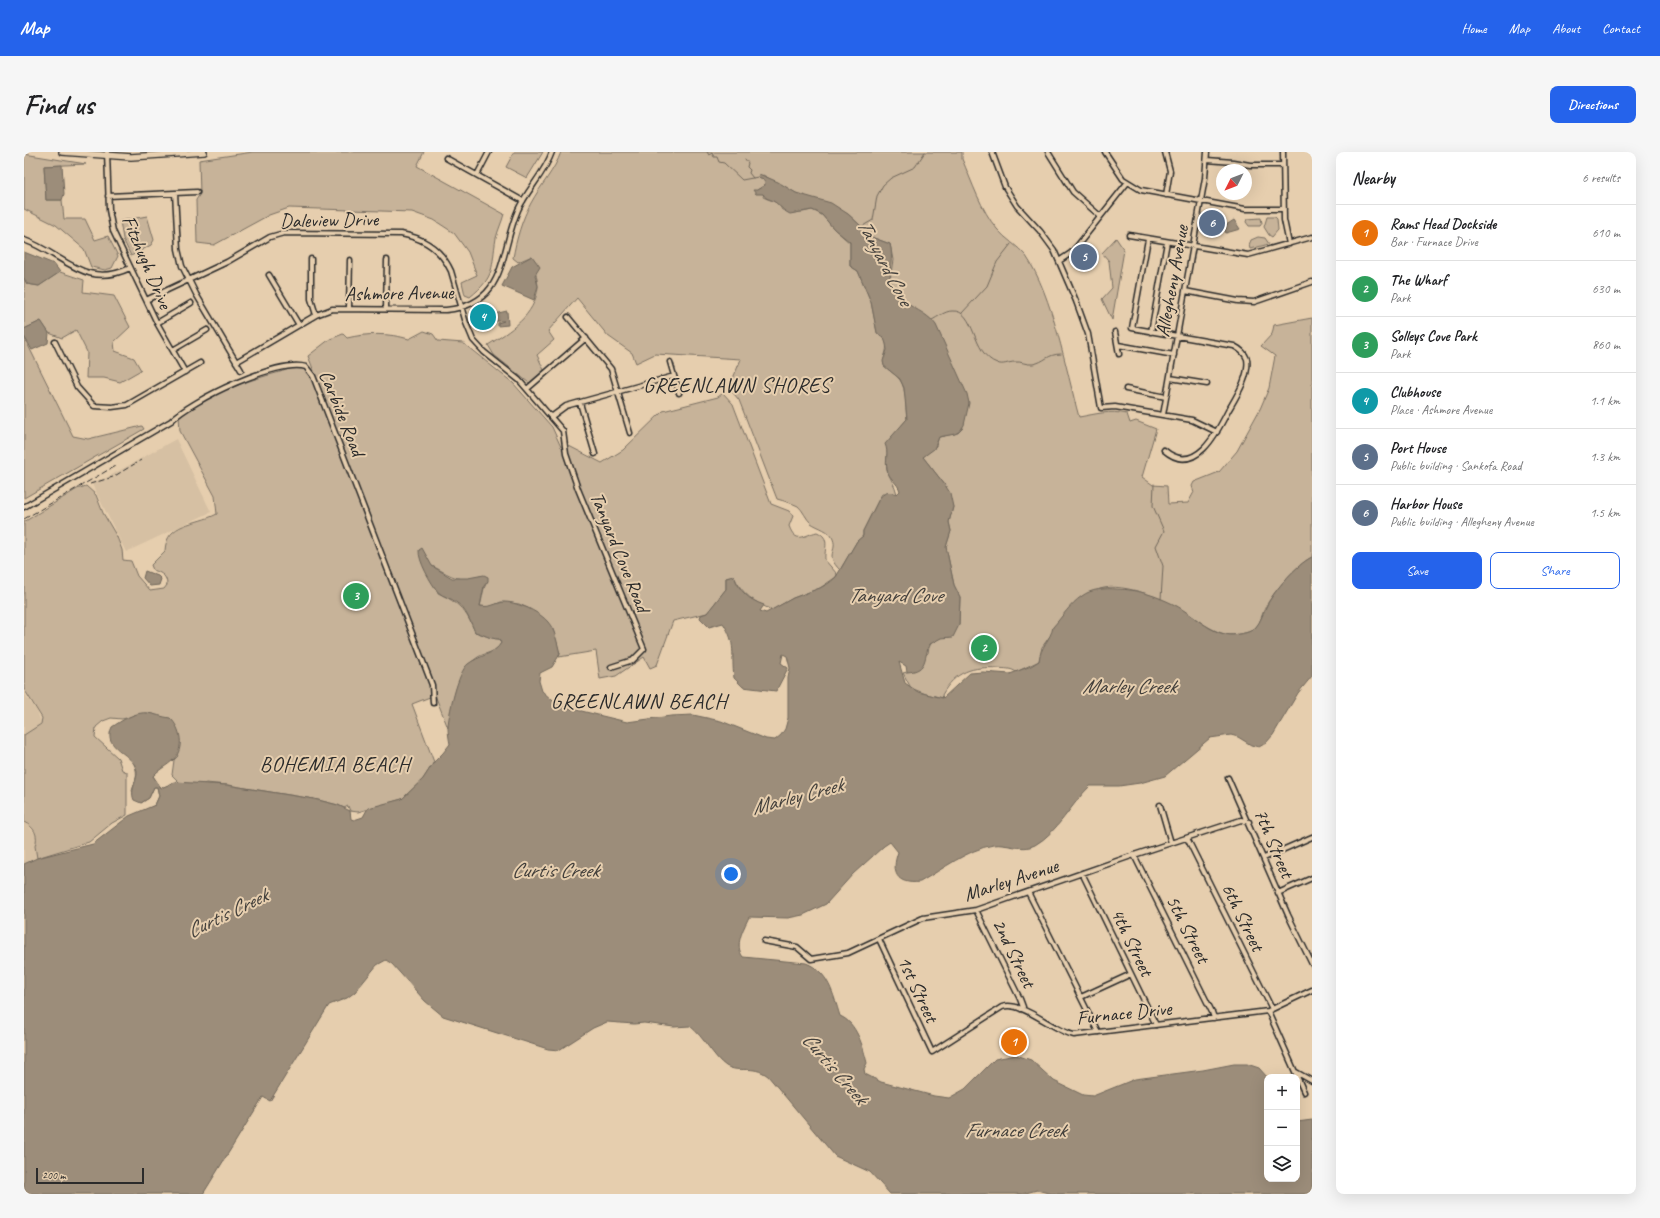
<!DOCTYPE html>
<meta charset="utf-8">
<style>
:root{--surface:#fff;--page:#f6f6f6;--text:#202124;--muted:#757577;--line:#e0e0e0;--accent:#2563eb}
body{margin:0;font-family:Caveat,sans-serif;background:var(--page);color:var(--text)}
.controls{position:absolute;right:12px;bottom:12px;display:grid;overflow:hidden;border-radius:8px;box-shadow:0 4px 16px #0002}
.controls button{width:36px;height:36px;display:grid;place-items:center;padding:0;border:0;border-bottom:1px solid var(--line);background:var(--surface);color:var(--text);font:20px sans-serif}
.compass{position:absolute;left:1192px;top:12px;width:36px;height:36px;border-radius:50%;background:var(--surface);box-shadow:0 4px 16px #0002;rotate:228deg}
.scale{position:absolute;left:12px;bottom:10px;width:108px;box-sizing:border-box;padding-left:4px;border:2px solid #2b2b2b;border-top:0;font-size:11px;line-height:14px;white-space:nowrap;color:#2b2b2b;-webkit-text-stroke:3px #e6ceae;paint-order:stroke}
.you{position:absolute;left:707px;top:722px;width:14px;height:14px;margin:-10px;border:3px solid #fff;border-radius:50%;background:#1a73e8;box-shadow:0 0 0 6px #1a73e833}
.badge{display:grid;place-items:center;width:26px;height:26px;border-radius:50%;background:var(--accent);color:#fff;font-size:13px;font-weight:700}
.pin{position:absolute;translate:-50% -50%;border:2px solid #fff;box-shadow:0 1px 4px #0006}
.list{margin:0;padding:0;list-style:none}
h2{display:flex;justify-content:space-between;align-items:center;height:52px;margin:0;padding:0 16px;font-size:17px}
h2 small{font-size:13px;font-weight:400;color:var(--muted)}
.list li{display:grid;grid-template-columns:26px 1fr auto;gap:12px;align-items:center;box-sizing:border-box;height:56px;padding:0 16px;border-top:1px solid var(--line)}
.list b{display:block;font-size:15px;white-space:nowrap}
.list p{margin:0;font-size:13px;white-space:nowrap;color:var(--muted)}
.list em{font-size:13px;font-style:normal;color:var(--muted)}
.actions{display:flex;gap:8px;padding:12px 16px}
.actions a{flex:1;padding:9px 0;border:1px solid var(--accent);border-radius:8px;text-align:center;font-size:14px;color:var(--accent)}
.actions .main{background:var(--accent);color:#fff}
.icon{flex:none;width:22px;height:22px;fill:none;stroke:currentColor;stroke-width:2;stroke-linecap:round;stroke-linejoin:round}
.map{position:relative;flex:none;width:1288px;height:1042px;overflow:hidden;border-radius:8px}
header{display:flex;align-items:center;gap:24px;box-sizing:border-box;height:56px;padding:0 20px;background:var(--accent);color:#fff}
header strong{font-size:19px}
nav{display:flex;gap:22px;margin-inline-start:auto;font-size:14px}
.intro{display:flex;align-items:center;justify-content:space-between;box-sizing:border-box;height:96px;padding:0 24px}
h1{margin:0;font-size:28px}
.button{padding:10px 18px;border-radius:8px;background:var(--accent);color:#fff;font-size:14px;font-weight:700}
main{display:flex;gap:24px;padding:0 24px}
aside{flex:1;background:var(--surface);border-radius:8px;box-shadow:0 4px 16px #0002}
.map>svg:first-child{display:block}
</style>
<header>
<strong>Map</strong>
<nav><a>Home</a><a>Map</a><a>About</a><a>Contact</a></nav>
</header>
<div class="intro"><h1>Find us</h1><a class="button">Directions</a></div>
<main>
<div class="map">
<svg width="1288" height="1042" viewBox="0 0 1288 1042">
<rect width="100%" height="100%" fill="#e6ceae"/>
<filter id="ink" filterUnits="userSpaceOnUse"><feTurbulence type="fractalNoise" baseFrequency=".025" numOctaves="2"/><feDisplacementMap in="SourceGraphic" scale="8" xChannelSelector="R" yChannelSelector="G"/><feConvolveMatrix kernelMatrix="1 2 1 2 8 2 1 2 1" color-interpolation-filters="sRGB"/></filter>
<g filter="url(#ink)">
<path fill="#d6c0a3" d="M 152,287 L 187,360 L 102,400 L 67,330 L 82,326 Z
M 0,541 L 13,559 L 17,570 L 10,582 L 0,590 Z
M 0,669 L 29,702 L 0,716 Z"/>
<path fill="#c7b399" stroke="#796f62" d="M 229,0 L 400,0 L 393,14 L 480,62 C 478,70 474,78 472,86 C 467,116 472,124 446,145 L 441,143 L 438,130 L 453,123 L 444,100 L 430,81 L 410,68 L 388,60 L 265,56 L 245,63 L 190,93 L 173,91 L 172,48 L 176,42 L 175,8 Z
M 490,0 L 519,0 L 503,26 L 482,15 Z
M 537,0 L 938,0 L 938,7 C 948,30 957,58 973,77 C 981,87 994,94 1002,104 C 1029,144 1042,218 1055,265 C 1072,262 1085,258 1103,262 L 1106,271 L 1112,269 L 1132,277 L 1118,325 L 1129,333 L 1143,334 L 1144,352 L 1164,351 L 1170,340 L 1168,334 L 1170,330 L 1195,320 L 1213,299 L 1236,257 L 1245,236 L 1251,204 L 1237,194 L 1248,182 L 1250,173 L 1288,166 L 1288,405 C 1273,412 1250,439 1242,454 C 1238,461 1237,470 1232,475 C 1227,480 1221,481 1215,482 C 1198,486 1181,473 1168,464 C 1148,450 1100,429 1076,437 C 1069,440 1036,468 1029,475 L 1029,480 L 1018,495 L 1015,509 L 992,520 C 987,516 981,517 974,516 C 949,514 931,519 918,543 L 919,546 L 902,542 L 887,536 L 879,521 L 883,520 L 904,501 C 905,488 914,485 926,485 L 935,473 L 936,445 L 930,433 L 922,395 L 927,379 L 925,370 L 929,355 L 921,333 L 899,305 L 912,294 L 915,285 L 934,281 L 939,276 L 908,168 L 884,154 L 871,138 L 866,128 L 869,108 L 866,92 L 850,86 L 824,62 L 772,41 L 739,23 L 734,26 L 740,28 L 741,33 L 733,38 L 734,41 L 740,42 L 739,45 C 747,49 754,49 758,58 L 779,60 L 788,58 L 798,63 L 810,77 L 826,91 L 826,114 L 834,119 L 847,150 L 853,180 C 855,183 858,184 860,186 C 867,196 857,207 860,213 C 864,219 872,222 876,228 C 883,238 881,255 883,267 L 862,292 C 865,301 861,308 863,317 C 865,326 871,332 873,342 L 858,342 L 855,347 L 839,379 L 839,384 L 833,389 L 816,418 C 800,402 814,400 809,387 C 806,378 794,376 787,371 C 782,367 779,358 774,354 C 768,351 760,349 753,347 L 715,248 L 705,236 L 717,207 L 631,202 L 612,211 L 608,201 L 584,184 L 553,146 L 524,179 L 530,188 L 513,203 L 520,218 L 505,231 L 470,203 L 464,193 C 486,179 511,164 514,135 C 514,128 509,112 508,104 L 494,110 L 489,106 C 492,88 498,67 507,51 C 516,34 531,18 537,0 Z
M 0,2 L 62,12 L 20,14 L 22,48 L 38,48 L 40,67 L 61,67 L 71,88 L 84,84 L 94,104 L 88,116 L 81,118 L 67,115 L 60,97 L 32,73 L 0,57 Z
M 123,64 L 130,88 L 127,93 L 107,104 L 99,87 L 96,69 Z
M 1243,65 L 1251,65 L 1253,67 L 1254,78 L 1248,85 L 1245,83 L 1240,75 Z
M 1237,66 L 1238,71 L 1236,74 L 1225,74 L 1222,70 L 1223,67 Z
M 1234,85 L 1241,86 L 1245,92 L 1226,97 L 1225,93 L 1227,88 Z
M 1092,86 L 1100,98 L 1088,168 L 1078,147 L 1088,136 L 1085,109 L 1078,101 Z
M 36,120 L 60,128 L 59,140 L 90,144 L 106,175 L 90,190 L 91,199 L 110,206 L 117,218 L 96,230 L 80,226 L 62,226 L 63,200 L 52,178 L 38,186 L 25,181 L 17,169 L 0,177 L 0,126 L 3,132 L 15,134 Z
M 400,179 L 409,182 L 414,189 L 439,191 L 489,231 L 528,275 L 537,295 L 543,293 L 578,311 L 599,298 L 639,259 L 694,245 L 699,241 L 709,252 L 747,352 L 765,359 L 769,364 L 765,374 C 772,393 780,383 793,380 C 807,386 800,396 801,408 L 813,422 L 812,425 L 796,436 L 769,446 L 748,458 C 732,451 717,442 710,424 L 702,426 L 702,437 L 683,461 L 649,469 L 633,513 L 626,516 L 620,505 L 592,524 L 576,527 L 572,499 L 535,505 L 536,502 L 529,477 L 504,456 L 495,452 L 477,450 L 466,455 L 456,454 C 459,445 458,437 464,429 L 456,424 C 435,432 425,422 408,414 L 414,441 C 435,451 442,458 451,480 C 459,482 466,487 475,487 L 477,491 C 472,501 463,500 454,505 C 431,520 429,551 424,576 L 411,543 L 388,552 L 410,610 L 399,627 L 378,647 L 334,660 L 326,659 L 324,654 L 320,656 L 314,653 L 290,647 L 203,633 L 182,631 L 120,659 L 131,653 L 135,644 L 133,635 L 130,635 L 125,646 L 117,651 L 108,639 C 111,628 115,623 110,612 L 135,618 L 129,624 L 137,636 L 155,630 L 148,623 L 150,608 L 154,604 L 131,564 L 123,561 L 98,567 L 87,566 L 79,569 L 72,575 L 71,585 L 94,606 L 98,618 L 103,620 L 103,663 L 88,671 L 65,690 L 13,706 L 11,694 C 15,683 10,675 0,670 L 0,583 L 17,572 L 18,566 L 0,537 L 0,370 L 53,337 L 62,334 L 72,343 L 79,361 L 93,385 L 98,398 L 99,408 L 107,409 L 113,424 L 126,439 L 140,437 L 143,433 C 143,424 138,421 129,418 L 127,413 L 141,399 C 142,370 172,373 193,362 L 191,344 L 156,279 L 155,264 C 185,242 221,229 256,220 C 263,218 271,214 277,216 C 285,218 288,226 290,233 L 293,232 L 299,246 L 300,245 L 284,204 L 306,187 L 319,182 L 323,186 C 344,181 364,181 385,187 Z
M 0,185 L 49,284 L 64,287 L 118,274 L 120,277 L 0,346 Z"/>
<path fill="#9c8d7a" stroke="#6f665a" d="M 38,13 L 40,42 L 38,48 L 22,48 L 20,14 Z
M 735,22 L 754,30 L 772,41 L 807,51 L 824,62 L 850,86 L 866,92 C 870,105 864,121 867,131 C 876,156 899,155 912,173 L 943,242 L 945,251 L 940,273 L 936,279 L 931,282 L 915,285 L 910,297 L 899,305 L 921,333 L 926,341 L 929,355 L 925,370 L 927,379 L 922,395 L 930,433 L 936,445 L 935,473 L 929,485 L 917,486 L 906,492 C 899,504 905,519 883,520 L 882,514 L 875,510 L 881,531 L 894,540 L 919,546 L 946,521 L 959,520 L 986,522 L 1007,514 L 1015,509 C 1016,495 1027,487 1029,475 C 1038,465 1046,452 1058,444 C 1067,437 1081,436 1093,437 C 1113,437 1133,444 1151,453 C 1170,463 1192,488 1215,482 C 1222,481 1227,480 1232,475 C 1237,469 1239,461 1243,453 C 1251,438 1272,413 1288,405 L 1288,524 L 1274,541 L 1249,583 L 1242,591 L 1235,595 L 1227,593 L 1214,585 L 1207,583 L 1186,586 L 1141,624 L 1116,631 L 1095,634 L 1066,634 C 1047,652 1034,680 1011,693 C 998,700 983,691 969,693 C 943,698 919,717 896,730 C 872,733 867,720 874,700 L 866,690 L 860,694 L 829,722 L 802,752 L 779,763 L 764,766 L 725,765 C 719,778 710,793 719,805 L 782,811 C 805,820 809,842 816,864 C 833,871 839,895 843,911 L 840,917 L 841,922 L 857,930 L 910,944 L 925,946 L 941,937 L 971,907 L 992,903 L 1007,908 L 1030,929 L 1059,943 L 1069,944 L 1111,927 L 1179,918 L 1210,912 L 1223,912 L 1235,916 L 1243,925 L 1243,1027 L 1273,1027 L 1273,970 L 1288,968 L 1288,1042 L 1028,1042 L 1013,1038 L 998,1042 L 866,1042 L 846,1020 L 811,1004 L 744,924 C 728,912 716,922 702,914 C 690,906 680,885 666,874 L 650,875 L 620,871 L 610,872 L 583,870 L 569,876 L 535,898 L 524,897 L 419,864 L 401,849 L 368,812 L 362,808 L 353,813 L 331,840 L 323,846 L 305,853 L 246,949 L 239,945 L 179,1042 L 0,1042 L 0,712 L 13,706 L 69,692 L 105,664 L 131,653 L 135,644 L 133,635 L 130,635 L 125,646 L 117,651 L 110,648 C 104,635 119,624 110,612 C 101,599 79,594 88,575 C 97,569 112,559 124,561 C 131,562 138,565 146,566 C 157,576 161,597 149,608 C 143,614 135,617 129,624 L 137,636 L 151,630 L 203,633 L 290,647 L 314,653 L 326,659 L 327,667 L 330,668 L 339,665 L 344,656 L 378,647 L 399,627 L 410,610 L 419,601 L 426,592 C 425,587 424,581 424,576 C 424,564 434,519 444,512 C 454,504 471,502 477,491 L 475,487 C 466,487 459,482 451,480 C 447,471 442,457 433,451 C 428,446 419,445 414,440 C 407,431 394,409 395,398 L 398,396 L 408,414 L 428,426 L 444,426 L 460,423 L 464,425 L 464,429 L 460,434 L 456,454 C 467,456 471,451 480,450 C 489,450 495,453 504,456 C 528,468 530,476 536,502 L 528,515 L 516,521 L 515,529 L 518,539 L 528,548 L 545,556 L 603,570 L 647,564 L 669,563 L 697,569 L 742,587 L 751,588 L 757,583 L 761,577 L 764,566 L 764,526 L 766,516 L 763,504 L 759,502 L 757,511 L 764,516 L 752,539 L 719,535 L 710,526 C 707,502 713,492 699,471 L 685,475 L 676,466 L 677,463 L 683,461 L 702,437 L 702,426 L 710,424 C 715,439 725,448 740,453 L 736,459 L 742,461 L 769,446 L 796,436 L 805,431 L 812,425 L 833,389 L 839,384 L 839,379 L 855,347 C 860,340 865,339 873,342 L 876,339 C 874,331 864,326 863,317 C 861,307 865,301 861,292 L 883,267 L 880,236 L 876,227 L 860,214 L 859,209 L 863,198 L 862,192 L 860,186 L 853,181 L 847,150 L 834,119 L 826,114 L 826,90 L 810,77 L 798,63 L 793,60 L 788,58 L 766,62 C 755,57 756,50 742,46 L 739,42 L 732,42 L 729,38 L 733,38 L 741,33 L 740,28 L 734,26 Z
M 1210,68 L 1216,77 L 1202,81 L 1199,75 Z
M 0,100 L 30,112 L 36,120 L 15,134 L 3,132 L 0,126 Z
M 508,104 L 516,115 L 511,123 L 514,134 L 510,148 L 478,134 L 488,115 Z
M 483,159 L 484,173 L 474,174 L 474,171 L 480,169 L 471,169 L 470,162 Z
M 17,169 L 25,181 L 24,191 L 8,198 L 0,184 L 0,177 Z
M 121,419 L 134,424 L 137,427 L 135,433 L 126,434 L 119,426 Z"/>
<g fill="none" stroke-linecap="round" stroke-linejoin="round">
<path stroke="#6f665a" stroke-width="1" d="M 683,0 L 685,3 L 688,1 L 690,5 L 693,5 L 695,10 L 700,11 L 718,28 L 734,25
M 721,7 L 724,11 L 723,15 L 726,18 L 725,21 L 729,26
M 837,75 L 849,68 L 853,44 L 859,33 L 867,26 L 891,15 L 901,0
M 938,161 L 963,134 L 973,110 L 987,92
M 908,168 C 914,165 921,159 928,159 C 952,157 947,202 973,211 C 979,214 984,210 991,210 C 997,209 1002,213 1009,212 C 1021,210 1023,202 1037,202
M 1130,332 L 1129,354 L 1140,379 L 1132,394 L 1139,414 L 1137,447"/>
<g stroke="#2b2b2b" stroke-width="7">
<path id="street" d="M 83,0 L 85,58 L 89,79 L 133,171 L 161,220
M 968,0 L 981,35 L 993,54 L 1016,79 L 1030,98 L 1052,149 L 1064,182 L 1077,256 L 1091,255 L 1168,268 L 1193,280
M 1024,0 L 1049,40 L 1076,64
M 1081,0 L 1099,27 L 1117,38 L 1221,57 L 1260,57
M 1141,0 L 1146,19 L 1142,43
M 1259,0 L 1260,68 L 1265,92
M 422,6 L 499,49
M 1183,8 L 1209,10 L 1226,13 L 1259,13
M 453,23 L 465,0
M 151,41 L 154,97 L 158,114 L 172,142 L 217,218
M 84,44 L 173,40
M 1105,83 L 1224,103 L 1288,85
M 1124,87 L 1108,176 L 1210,194 C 1216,197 1221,201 1223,207 C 1226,224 1212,245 1204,259 C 1193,281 1171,325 1140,298
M 0,88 C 39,101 60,138 106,116
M 287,107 L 287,147 L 292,163
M 1035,109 L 1047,101 L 1054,93 L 1103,31
M 245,123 L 275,173
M 1161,139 L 1214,149 L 1230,150 L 1288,130
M 122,148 L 203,110 L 246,85 L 260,81 L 377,82 C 400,86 417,97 427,119 L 442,171 L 449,188 L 460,200 L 495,228 L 539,279 L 542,302 L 554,337 L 620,497 L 609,508 L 587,515
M 325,156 L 326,108
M 362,157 L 363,108
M 544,165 L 587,217 L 606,281
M 133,171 L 167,151
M 1091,180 L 1095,202
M 1127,180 L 1143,90
M 31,190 L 53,235 L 70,254 L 88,255 L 103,253 L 176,211
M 1094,193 L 1150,203
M 149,198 L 183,178
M 212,210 L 292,163 L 308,157 L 422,158 C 484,152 475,101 494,58 C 503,38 521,21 528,0
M 646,210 L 655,241
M 1146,226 L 1183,232
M 503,237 L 562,186
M 1102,237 L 1142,245
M 556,251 L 571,302
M 1139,263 L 1181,26 L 1183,0
M 527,265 L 542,254 L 650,224
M 0,355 L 147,269 C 167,248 255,206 282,215 L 289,224 L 408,533 L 409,551
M 1204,626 L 1264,763 L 1288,812
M 1136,653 L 1147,691
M 1163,686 L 1248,857
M 1110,703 L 1188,860 L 1190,866
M 1240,706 L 1288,685
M 1058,721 L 1132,873
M 1004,740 L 1074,880
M 1254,741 L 1288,726
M 952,758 L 996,847 L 999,855 L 997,857
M 855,787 L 908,900 L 978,855 C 998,848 1029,879 1050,883 L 1244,859 L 1288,838
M 740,789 L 773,795 L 787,807 L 824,801 L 899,766 L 952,758 L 1110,703 L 1217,668 L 1225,670
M 1057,845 L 1107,822
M 1244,859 L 1280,940
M 1272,920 L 1288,929"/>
</g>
<g stroke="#2b2b2b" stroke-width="8">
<path id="secondary" d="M 38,0 L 107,5 L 180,0"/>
</g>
<use href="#street" stroke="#e6ceae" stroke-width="4"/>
<use href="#secondary" stroke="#e6ceae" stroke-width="5.5"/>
<path stroke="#2b2b2b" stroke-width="1" stroke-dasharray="6 3" stroke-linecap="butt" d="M 66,332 L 89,325 L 117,308
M 0,367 L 91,314"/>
</g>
</g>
<g text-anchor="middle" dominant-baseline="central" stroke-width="4" stroke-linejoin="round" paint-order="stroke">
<g font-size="20" fill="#2b2b2b" stroke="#e6ceae">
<text transform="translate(305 68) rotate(-1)">Daleview Drive</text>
<text transform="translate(123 110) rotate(67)">Fitzhugh Drive</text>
<text transform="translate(1148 129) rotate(-80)">Allegheny Avenue</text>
<text transform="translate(375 141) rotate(-1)">Ashmore Avenue</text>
<text transform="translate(318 261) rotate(68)">Carbide Road</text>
<text transform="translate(596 400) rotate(68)">Tanyard Cove Road</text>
<text transform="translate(1250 691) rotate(67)">7th Street</text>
<text transform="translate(987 728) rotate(-18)">Marley Avenue</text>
<text transform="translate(1219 765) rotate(64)">6th Street</text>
<text transform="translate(1164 777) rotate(63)">5th Street</text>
<text transform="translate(1108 790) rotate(64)">4th Street</text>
<text transform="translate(990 801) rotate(64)">2nd Street</text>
<text transform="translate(894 837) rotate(65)">1st Street</text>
<text transform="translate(1100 861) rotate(-6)">Furnace Drive</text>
</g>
<g font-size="21" font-style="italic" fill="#423f3b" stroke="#e6ceae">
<text transform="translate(861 110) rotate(62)">Tanyard Cove</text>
<text x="871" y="443">Tanyard Cove</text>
<text x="1105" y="534">Marley Creek</text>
<text transform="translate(773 644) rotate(-15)">Marley Creek</text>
<text x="531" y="718">Curtis Creek</text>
<text transform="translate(203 761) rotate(-26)">Curtis Creek</text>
<text transform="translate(811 916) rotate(49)">Curtis Creek</text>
<text x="991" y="978">Furnace Creek</text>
</g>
<g font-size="21" letter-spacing="1" fill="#2b2b2b" stroke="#e6ceae">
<text x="713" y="233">GREENLAWN SHORES</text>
<text x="615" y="549">GREENLAWN BEACH</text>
<text x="311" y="612">BOHEMIA BEACH</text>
</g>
</g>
</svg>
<div class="controls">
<button>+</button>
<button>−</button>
<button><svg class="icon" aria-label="layers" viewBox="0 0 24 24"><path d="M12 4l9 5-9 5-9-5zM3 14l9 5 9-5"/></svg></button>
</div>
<svg class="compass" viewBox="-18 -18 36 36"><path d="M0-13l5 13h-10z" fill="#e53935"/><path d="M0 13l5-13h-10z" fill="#757577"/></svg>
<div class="scale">200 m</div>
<div class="you"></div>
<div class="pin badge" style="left:990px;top:890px;background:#e8710a">1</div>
<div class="pin badge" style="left:960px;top:496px;background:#2e9e5b">2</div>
<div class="pin badge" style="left:332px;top:444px;background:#2e9e5b">3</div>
<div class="pin badge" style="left:459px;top:165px;background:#0f9aa8">4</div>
<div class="pin badge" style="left:1060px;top:105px;background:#5c6f8a">5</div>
<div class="pin badge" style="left:1188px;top:71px;background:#5c6f8a">6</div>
</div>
<aside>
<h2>Nearby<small>6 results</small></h2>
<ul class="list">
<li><span class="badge" style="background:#e8710a">1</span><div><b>Rams Head Dockside</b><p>Bar · Furnace Drive</p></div><em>610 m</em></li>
<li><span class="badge" style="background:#2e9e5b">2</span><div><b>The Wharf</b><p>Park</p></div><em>630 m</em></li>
<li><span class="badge" style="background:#2e9e5b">3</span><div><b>Solleys Cove Park</b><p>Park</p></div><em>860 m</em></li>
<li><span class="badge" style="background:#0f9aa8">4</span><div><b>Clubhouse</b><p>Place · Ashmore Avenue</p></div><em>1.1 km</em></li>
<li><span class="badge" style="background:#5c6f8a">5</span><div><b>Port House</b><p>Public building · Sankofa Road</p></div><em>1.3 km</em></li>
<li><span class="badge" style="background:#5c6f8a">6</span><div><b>Harbor House</b><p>Public building · Allegheny Avenue</p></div><em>1.5 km</em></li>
</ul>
<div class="actions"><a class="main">Save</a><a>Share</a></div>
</aside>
</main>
